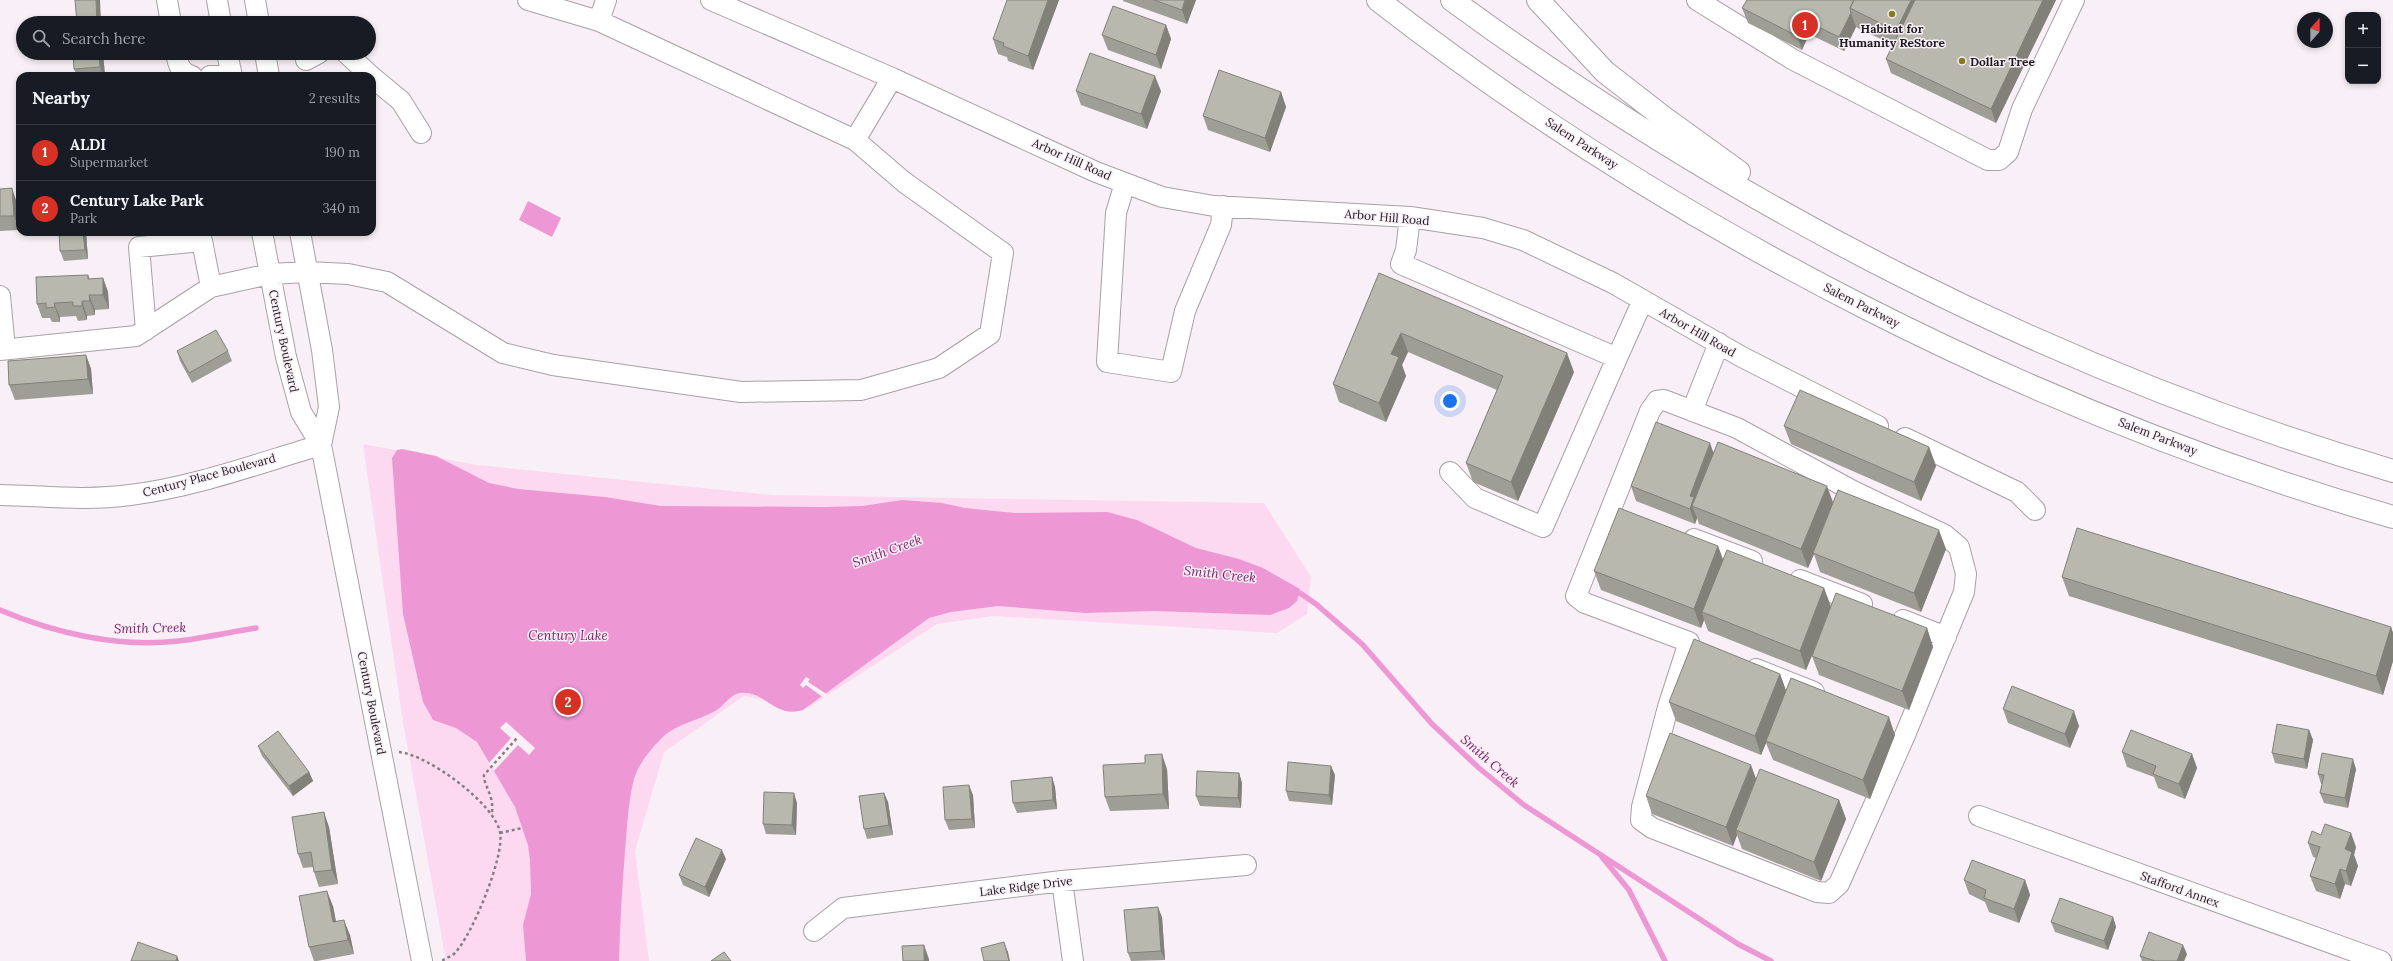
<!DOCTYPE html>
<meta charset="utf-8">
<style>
:root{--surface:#171b24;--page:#242831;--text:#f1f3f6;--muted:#9ea1a6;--line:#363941;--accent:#d93025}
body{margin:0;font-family:Lora,serif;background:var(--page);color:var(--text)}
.controls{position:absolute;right:12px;top:12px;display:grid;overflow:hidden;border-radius:8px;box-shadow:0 2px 6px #0003}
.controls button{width:36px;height:36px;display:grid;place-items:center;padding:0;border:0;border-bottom:1px solid var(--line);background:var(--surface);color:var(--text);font:20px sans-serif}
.compass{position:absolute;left:2297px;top:12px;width:36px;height:36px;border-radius:50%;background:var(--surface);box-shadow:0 2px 6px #0003;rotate:21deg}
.you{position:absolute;left:1450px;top:401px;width:14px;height:14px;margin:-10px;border:3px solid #fff;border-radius:50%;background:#1a73e8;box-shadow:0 0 0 6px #1a73e833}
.badge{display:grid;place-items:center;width:26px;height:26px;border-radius:50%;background:var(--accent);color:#fff;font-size:13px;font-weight:700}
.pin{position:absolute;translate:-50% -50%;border:2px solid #fff;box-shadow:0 1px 4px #0006}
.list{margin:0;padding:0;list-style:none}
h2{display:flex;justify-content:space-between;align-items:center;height:52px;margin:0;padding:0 16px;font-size:17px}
h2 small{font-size:13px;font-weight:400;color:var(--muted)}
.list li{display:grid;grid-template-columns:26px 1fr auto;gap:12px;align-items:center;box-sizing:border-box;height:56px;padding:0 16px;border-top:1px solid var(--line)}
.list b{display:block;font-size:15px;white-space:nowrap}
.list p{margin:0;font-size:13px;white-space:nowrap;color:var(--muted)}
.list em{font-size:13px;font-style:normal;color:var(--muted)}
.icon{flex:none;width:22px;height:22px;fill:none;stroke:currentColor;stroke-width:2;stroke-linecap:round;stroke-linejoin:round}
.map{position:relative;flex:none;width:2393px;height:961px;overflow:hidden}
.search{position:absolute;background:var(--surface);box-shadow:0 2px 6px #0003;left:16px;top:16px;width:360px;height:44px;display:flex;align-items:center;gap:10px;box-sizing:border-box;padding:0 14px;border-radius:22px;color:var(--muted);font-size:15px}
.panel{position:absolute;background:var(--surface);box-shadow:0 2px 6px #0003;left:16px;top:72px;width:360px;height:164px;border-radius:12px}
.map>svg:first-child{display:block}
</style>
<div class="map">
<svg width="2393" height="961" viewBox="0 0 2393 961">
<rect width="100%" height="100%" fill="#f9eff6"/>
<path fill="#fdd9f1" d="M 363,444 L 477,465 L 772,495 L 1264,503 L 1311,577 L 1307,614 L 1277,633 L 994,616 L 937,624 L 808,708 L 744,696 L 664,752 L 635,851 L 649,961 L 446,961 L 403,722 Z"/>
<path fill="#ed98d5" d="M 528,201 L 561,218 L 552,237 L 519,220 Z
M 402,449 L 436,456 L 489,483 L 518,489 L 605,497 L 661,506 L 824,507 L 862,506 L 902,500 L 942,503 L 965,508 L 1015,513 L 1107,512 L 1137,520 L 1196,548 L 1239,559 L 1263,568 L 1300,589 L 1297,601 L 1289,608 L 1270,615 L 1154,611 L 1085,613 L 998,606 L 951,612 L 929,618 L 803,710 C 774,719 765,689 739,693 C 730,695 723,707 715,711 C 695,722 674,724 659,741 C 649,751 638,765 634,779 C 628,802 627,828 625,852 C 622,888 620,924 619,961 L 526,961 L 523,925 L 531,894 L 530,860 L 528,845 L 515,807 L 477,742 L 456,728 L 433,720 L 423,702 L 403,614 L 392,458 L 397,450 Z"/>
<path fill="#f9eff6" d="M 806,677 L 810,679 L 808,682 L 828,695 L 824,698 L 806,685 L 803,688 L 800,685 Z
M 506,722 L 535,748 L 529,755 L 518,745 L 494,771 L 489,763 L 511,738 L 500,728 Z"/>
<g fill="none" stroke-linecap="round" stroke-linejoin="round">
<path stroke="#ed98d5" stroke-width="5.5" d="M 1293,593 L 1300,593 L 1316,604 L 1362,644 L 1432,724 L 1479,768 L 1524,805 L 1738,944 L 1771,961
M 0,610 C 54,633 119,648 178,641 C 204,638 230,632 256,628
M 1602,857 L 1629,890 L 1665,961"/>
<g stroke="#a9a0a5" stroke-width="22">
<path id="minor" d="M 167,0 L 171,23
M 217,0 L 221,23
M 255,0 L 259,23
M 711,0 L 892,78 L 1096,172 L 1162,197 L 1214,206 L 1410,217 L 1483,228 L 1523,240 L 1613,283 L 1742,357 L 1878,426
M 1697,0 L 1792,59 L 1988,160 L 1999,160 L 2008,152 L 2022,109 L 2074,0
M 599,21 L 606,0
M 176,53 C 178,64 180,73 192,76
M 227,53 L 232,76
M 265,53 L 269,76
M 346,53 L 371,76
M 306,60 L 319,53
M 210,76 L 231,74
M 372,77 L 401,101 L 421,133
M 855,140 L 892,78
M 1125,183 L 1116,213 L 1107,362 L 1171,372 L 1185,311 L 1221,225 L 1223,206
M 1410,217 L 1406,250 L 1401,264 L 1617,358 L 1643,300
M 262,232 L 286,357 L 301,412 L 321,445 L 422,961
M 300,232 L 322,350 L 329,407 L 321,445
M 0,296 L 5,349
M 146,330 L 139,247 L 202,241 L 211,287
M 0,350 L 136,336 L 211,287 L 270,274 L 307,272 L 348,274 L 387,282 L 503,353 L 553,365 L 741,392 L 861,390 L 939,368 L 990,334 L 1003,253 L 904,182 L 855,140 L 599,21 L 528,0
M 1664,400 L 1737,428 L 1853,491 L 1945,535 L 1959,547 L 1966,574 L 1964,592 L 1905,735 L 1839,884 L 1829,893 L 1817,892 L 1652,828 L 1641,820 L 1642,807 L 1668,707 L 1689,642 L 1585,603 L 1576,596 L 1650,411 L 1657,401 Z
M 1692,411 L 1719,343
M 1905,438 L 2017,492 L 2035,510
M 1450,472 L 1475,498 L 1543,527 L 1617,358
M 0,495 C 43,496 87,501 130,495 C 195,487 259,463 321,445
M 1694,539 L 1752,561
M 1800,580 L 1862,604
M 1903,620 L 1946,637
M 1756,669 L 1814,692
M 1979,816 L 2381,961
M 1062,881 L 1073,961
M 814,931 L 843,908 L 1062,881 L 1246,865"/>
</g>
<g stroke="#a9a0a5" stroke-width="24">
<path id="highway" d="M 1378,0 C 1672,229 2035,414 2393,517
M 1452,0 C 1735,207 2056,372 2393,471
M 1538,0 L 1605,72 L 1663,117 L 1739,172"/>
</g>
<path stroke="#847e82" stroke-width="2.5" stroke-dasharray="3 3" stroke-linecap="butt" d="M 399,752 C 428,755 494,803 500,832 C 505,856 472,935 455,953 C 452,956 446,958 442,961
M 492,812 C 494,795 483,784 484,775 L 517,738
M 500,833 L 522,828"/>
<use href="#minor" stroke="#fff" stroke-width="20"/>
<use href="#highway" stroke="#fff" stroke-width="22"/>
</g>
<path fill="#9e9e96" d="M 1059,0 L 1033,70 L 1008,61 L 1007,57 L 998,54 L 993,39 Z
M 1123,0 L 1196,0 L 1187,24 L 1123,1 Z
M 2056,0 L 1996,123 L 1891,73 L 1886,59 L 1893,45 L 1856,27 L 1844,51 L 1809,34 L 1802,50 L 1748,23 L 1742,8 Z
M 1166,25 L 1171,39 L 1161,69 L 1108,50 L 1102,35 Z
M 103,53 L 105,76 L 77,76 L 74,69 Z
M 1076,91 L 1161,91 L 1147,129 L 1081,105 Z
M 1281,92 L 1286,107 L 1270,152 L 1208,130 L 1203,116 Z
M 0,189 L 17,203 L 19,230 L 0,231 Z
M 86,232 L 88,259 L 64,261 L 60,251 Z
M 1379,273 L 1574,372 L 1518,501 L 1473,482 L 1466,463 L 1497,390 L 1408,352 L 1402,365 L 1406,376 L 1386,422 L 1339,402 L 1333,384 Z
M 88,275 L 90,279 L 103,278 L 108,292 L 109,309 L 95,310 L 95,315 L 87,316 L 87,320 L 78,321 L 76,316 L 60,317 L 60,322 L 52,322 L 50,318 L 42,318 L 37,304 Z
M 177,351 L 228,351 L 232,361 L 192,383 L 180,361 Z
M 86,355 L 91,369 L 93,394 L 15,400 L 9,385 Z
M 1784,426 L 1929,447 L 1936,466 L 1921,501 L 1791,444 Z
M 1714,452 L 1833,503 L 1946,549 L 1921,612 L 1820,572 L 1814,554 L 1808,568 L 1699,524 L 1697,518 L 1695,524 L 1636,501 L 1631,486 Z
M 1718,546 L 1723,560 L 1824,588 L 1831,607 L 1927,628 L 1933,647 L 1909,710 L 1819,675 L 1812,656 L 1806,670 L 1708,631 L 1704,620 L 1701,628 L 1601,590 L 1594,571 Z
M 2062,577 L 2391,627 L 2393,633 L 2393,661 L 2383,695 L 2069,596 Z
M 1780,674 L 1786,691 L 1895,735 L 1870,799 L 1773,760 L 1766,743 L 1761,755 L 1676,721 L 1669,702 Z
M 2003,709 L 2079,726 L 2070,748 L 2008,723 Z
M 2309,730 L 2313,740 L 2307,769 L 2275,763 L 2272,753 Z
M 258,746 L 309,772 L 313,781 L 293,796 L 262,756 Z
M 2122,752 L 2192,754 L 2197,768 L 2185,799 L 2158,788 L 2154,777 L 2127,767 Z
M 1167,769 L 1169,809 L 1110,811 L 1105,797 Z
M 2356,769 L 2348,808 L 2324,803 L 2320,793 L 2322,784 L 2321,784 L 2318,774 Z
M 1239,773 L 1242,783 L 1241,808 L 1200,806 L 1196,796 Z
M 1335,775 L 1332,805 L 1289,801 L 1286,791 Z
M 1052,777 L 1055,787 L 1057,809 L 1017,813 L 1013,803 Z
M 1756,779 L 1839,800 L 1846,819 L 1821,881 L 1742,849 L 1737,835 L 1733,846 L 1652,814 L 1646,796 Z
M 884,793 L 888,802 L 893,835 L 867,839 L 864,829 Z
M 973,795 L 975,828 L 949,830 L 945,820 Z
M 797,803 L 796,835 L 766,834 L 763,824 Z
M 329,827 L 338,884 L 319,887 L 314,872 L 313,867 L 303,868 L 298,854 Z
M 2308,843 L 2356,847 L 2354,855 L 2358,866 L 2351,886 L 2345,884 L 2340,899 L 2316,891 L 2310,876 L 2316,858 L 2313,857 Z
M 726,859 L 709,897 L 683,885 L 679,875 Z
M 1964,880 L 2025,880 L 2030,895 L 2019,923 L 1989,912 L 1985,902 L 1969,894 Z
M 333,906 L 336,922 L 350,935 L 354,954 L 317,961 L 314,961 L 309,947 Z
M 1162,917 L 1165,960 L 1131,961 L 1128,953 Z
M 2113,917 L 2116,927 L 2108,950 L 2055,932 L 2051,922 Z
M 2187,954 L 2184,961 L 2142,961 L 2140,956 Z"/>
<path fill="#81817a" d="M 96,0 L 100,0 L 101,23 L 97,23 Z
M 1048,0 L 1059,0 L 1033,70 L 1028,56 Z
M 1185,0 L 1196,0 L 1187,24 L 1182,10 Z
M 1911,0 L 1927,0 L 1903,50 L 1896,31 Z
M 2043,0 L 2056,0 L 1996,123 L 1991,109 Z
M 1851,13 L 1856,27 L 1844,51 L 1839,37 Z
M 1804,20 L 1809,34 L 1802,50 L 1797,36 Z
M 1166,25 L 1171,39 L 1161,69 L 1156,55 Z
M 99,53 L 103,53 L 105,76 L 103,76 L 100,67 Z
M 1155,76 L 1161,91 L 1147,129 L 1141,114 Z
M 1281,92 L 1286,107 L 1270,152 L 1265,138 Z
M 12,188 L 17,203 L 19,230 L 14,216 Z
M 83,232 L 86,232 L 88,259 L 85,250 Z
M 103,278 L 108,292 L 109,309 L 103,295 Z
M 89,295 L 95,310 L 95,315 L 90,301 Z
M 82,301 L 87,316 L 87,320 L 82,306 Z
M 54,303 L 60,317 L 60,322 L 55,307 Z
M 1401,333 L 1408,352 L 1402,365 L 1406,376 L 1386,422 L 1379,403 L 1391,354 Z
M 1567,353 L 1574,372 L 1518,501 L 1511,482 Z
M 86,355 L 91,369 L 93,394 L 88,379 Z
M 1710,443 L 1715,457 L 1692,506 L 1697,518 L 1695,524 L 1690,509 L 1690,496 Z
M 1929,447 L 1936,466 L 1921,501 L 1914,482 Z
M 1827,486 L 1834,505 L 1813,553 L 1814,554 L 1808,568 L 1801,549 Z
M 1939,530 L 1946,549 L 1921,612 L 1914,593 Z
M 1718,546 L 1725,565 L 1702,612 L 1704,620 L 1701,628 L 1694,609 Z
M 1824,588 L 1831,607 L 1806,670 L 1800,651 Z
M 2391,627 L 2393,633 L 2393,661 L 2383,695 L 2376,676 Z
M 1927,628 L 1933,647 L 1909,710 L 1902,691 Z
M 1780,674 L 1787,693 L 1766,741 L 1766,743 L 1761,755 L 1755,736 Z
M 2074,711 L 2079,726 L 2070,748 L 2065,734 Z
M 1889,717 L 1895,735 L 1870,799 L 1863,780 Z
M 2309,730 L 2313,740 L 2307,769 L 2304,759 Z
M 1162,754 L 1167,769 L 1169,809 L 1163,794 Z
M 2192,754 L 2197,768 L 2185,799 L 2179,784 Z
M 2353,759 L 2356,769 L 2348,808 L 2345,798 Z
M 1751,765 L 1758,784 L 1736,830 L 1737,835 L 1733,846 L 1726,827 Z
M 1331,766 L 1335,775 L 1332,805 L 1329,795 Z
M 309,772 L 313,781 L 293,796 L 289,786 Z
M 1239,773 L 1242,783 L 1241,808 L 1238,798 Z
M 1052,777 L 1055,787 L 1057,809 L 1053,800 Z
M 969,785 L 973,795 L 975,828 L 972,819 Z
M 794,793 L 797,803 L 796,835 L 792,825 Z
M 884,793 L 888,802 L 893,835 L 889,825 Z
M 1839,800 L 1846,819 L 1821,881 L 1814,862 Z
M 324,812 L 329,827 L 338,884 L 332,870 Z
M 2351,833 L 2356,847 L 2354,855 L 2358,866 L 2351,886 L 2346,871 L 2345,849 Z
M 722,850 L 726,859 L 709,897 L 705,887 Z
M 2340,869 L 2345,884 L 2340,899 L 2335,884 Z
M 2025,880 L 2030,895 L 2019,923 L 2014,909 Z
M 327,891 L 333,906 L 339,937 L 333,922 Z
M 1158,907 L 1162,917 L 1165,960 L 1161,951 Z
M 2113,917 L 2116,927 L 2108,950 L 2104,941 Z
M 344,920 L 350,935 L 354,954 L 348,940 Z
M 1004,942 L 1008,952 L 1010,961 L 1009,961 Z
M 924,945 L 929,959 L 929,961 L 924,961 Z
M 2183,945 L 2187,954 L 2184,961 L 2177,961 Z
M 177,956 L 179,961 L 176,961 Z"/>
<path fill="#b8b8ae" stroke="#81817a" d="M 75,0 L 96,0 L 97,23 L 77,23 Z
M 1007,0 L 1048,0 L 1028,56 L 1003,46 L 1004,43 L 993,39 Z
M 1154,0 L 1185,0 L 1182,10 Z
M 1747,0 L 1854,0 L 1850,8 L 1851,13 L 1839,37 L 1804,20 L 1797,36 L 1742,8 Z
M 1854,0 L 1911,0 L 1896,31 L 1850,8 Z
M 1915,0 L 2043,0 L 1991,109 L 1886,59 Z
M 1113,6 L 1166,25 L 1156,55 L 1102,35 Z
M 73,53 L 99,53 L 100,67 L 74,69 Z
M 1090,53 L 1155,76 L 1141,114 L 1076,91 Z
M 1219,70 L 1281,92 L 1265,138 L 1203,116 Z
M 12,188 L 14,216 L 0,216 L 0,189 Z
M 59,232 L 83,232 L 85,250 L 60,251 Z
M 1379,273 L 1567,353 L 1511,482 L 1466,463 L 1503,376 L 1401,333 L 1391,354 L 1399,357 L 1379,403 L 1333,384 Z
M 88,275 L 88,279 L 103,278 L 103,295 L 89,295 L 90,301 L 82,301 L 82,306 L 73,306 L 73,302 L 54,303 L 55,307 L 46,308 L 46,303 L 37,304 L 36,277 Z
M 216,330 L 228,351 L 189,373 L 177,351 Z
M 86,355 L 88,379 L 9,385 L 8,361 Z
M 1800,390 L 1929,447 L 1914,482 L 1784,426 Z
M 1656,422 L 1710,443 L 1690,496 L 1694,497 L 1690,509 L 1631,486 Z
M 1718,442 L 1827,486 L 1801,549 L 1692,506 Z
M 1838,490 L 1939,530 L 1914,593 L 1813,553 Z
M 1619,508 L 1718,546 L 1694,609 L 1594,571 Z
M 2077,528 L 2391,627 L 2376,676 L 2062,577 Z
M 1727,550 L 1824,588 L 1800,651 L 1702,612 Z
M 1836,593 L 1927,628 L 1902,691 L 1812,656 Z
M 1694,639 L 1780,674 L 1755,736 L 1669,702 Z
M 1791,678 L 1889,717 L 1863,780 L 1766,741 Z
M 2012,686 L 2074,711 L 2065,734 L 2003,709 Z
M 2277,724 L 2309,730 L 2304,759 L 2272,753 Z
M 2131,730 L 2192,754 L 2179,784 L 2153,774 L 2156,766 L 2122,752 Z
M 278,731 L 309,772 L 289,786 L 258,746 Z
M 1670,733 L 1751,765 L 1726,827 L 1646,796 Z
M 2322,753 L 2353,759 L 2345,798 L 2320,793 L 2324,775 L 2318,774 Z
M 1162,754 L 1163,794 L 1105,797 L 1103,765 L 1145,763 L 1145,755 Z
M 1288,762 L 1331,766 L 1329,795 L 1286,791 Z
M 1760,769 L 1839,800 L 1814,862 L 1736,830 Z
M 1197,771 L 1239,773 L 1238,798 L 1196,796 Z
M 1052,777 L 1053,800 L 1013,803 L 1011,781 Z
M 969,785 L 972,819 L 945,820 L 943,787 Z
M 764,792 L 794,793 L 792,825 L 763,824 Z
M 884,793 L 889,825 L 864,829 L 859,796 Z
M 324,812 L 332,870 L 314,872 L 311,852 L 298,854 L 292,817 Z
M 2325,824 L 2351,833 L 2345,849 L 2352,852 L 2346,871 L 2340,869 L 2335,884 L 2310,876 L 2320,847 L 2308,843 L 2312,831 L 2321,835 Z
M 696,838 L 722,850 L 705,887 L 679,875 Z
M 1972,860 L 2025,880 L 2014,909 L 1984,898 L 1986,890 L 1964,880 Z
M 327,891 L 333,922 L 344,920 L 348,940 L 309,947 L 299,896 Z
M 2060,898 L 2113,917 L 2104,941 L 2051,922 Z
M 1158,907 L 1161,951 L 1128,953 L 1124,910 Z
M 2149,932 L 2183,945 L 2177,961 L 2155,961 L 2140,956 Z
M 138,942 L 177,956 L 176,961 L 131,961 Z
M 1004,942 L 1009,961 L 984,961 L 981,948 Z
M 924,945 L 924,961 L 903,961 L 902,946 Z
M 724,952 L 731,961 L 711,961 Z"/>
<g fill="#847c23" stroke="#f9eff6" stroke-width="1.5">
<circle cx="1892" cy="14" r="4"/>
<circle cx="1962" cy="61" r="4"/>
</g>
<g text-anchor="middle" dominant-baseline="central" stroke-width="3" stroke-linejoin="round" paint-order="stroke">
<g font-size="12" font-weight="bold" fill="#1e1b1d" stroke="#f9eff6">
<text x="1892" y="28">Habitat for<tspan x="1892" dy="14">Humanity ReStore</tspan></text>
<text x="1970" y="61" text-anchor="start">Dollar Tree</text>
</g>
<g font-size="12" fill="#1e1b1d" stroke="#f9eff6">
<text transform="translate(1582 143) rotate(33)">Salem Parkway</text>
<text transform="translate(1072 159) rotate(24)">Arbor Hill Road</text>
<text transform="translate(1387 217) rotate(5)">Arbor Hill Road</text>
<text transform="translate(1862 305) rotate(27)">Salem Parkway</text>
<text transform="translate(1698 332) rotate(30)">Arbor Hill Road</text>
<text transform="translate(284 341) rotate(78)">Century Boulevard</text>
<text transform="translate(2158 436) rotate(21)">Salem Parkway</text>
<text transform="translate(209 475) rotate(-15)">Century Place Boulevard</text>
<text transform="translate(372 703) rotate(79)">Century Boulevard</text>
<text transform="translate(1026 886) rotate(-7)">Lake Ridge Drive</text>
<text transform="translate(2180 889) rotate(20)">Stafford Annex</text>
</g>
<g font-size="13" font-style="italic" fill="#7c1a68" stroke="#f9eff6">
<text transform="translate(887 551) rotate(-20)">Smith Creek</text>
<text transform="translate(1220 574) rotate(6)">Smith Creek</text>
<text transform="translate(150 628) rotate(-1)">Smith Creek</text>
<text x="568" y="635">Century Lake</text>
<text transform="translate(1490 761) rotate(41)">Smith Creek</text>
</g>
</g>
</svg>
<div class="controls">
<button>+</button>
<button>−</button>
</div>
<svg class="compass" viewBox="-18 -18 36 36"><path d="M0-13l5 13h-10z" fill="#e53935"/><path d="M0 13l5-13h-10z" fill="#9ea1a6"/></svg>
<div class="you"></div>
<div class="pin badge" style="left:1805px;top:25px">1</div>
<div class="pin badge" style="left:568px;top:702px">2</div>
<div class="search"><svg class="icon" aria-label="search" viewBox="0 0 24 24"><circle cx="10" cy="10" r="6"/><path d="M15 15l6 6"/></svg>Search here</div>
<section class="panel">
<h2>Nearby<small>2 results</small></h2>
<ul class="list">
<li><span class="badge">1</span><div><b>ALDI</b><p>Supermarket</p></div><em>190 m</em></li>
<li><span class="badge">2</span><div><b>Century Lake Park</b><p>Park</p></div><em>340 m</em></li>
</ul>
</section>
</div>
